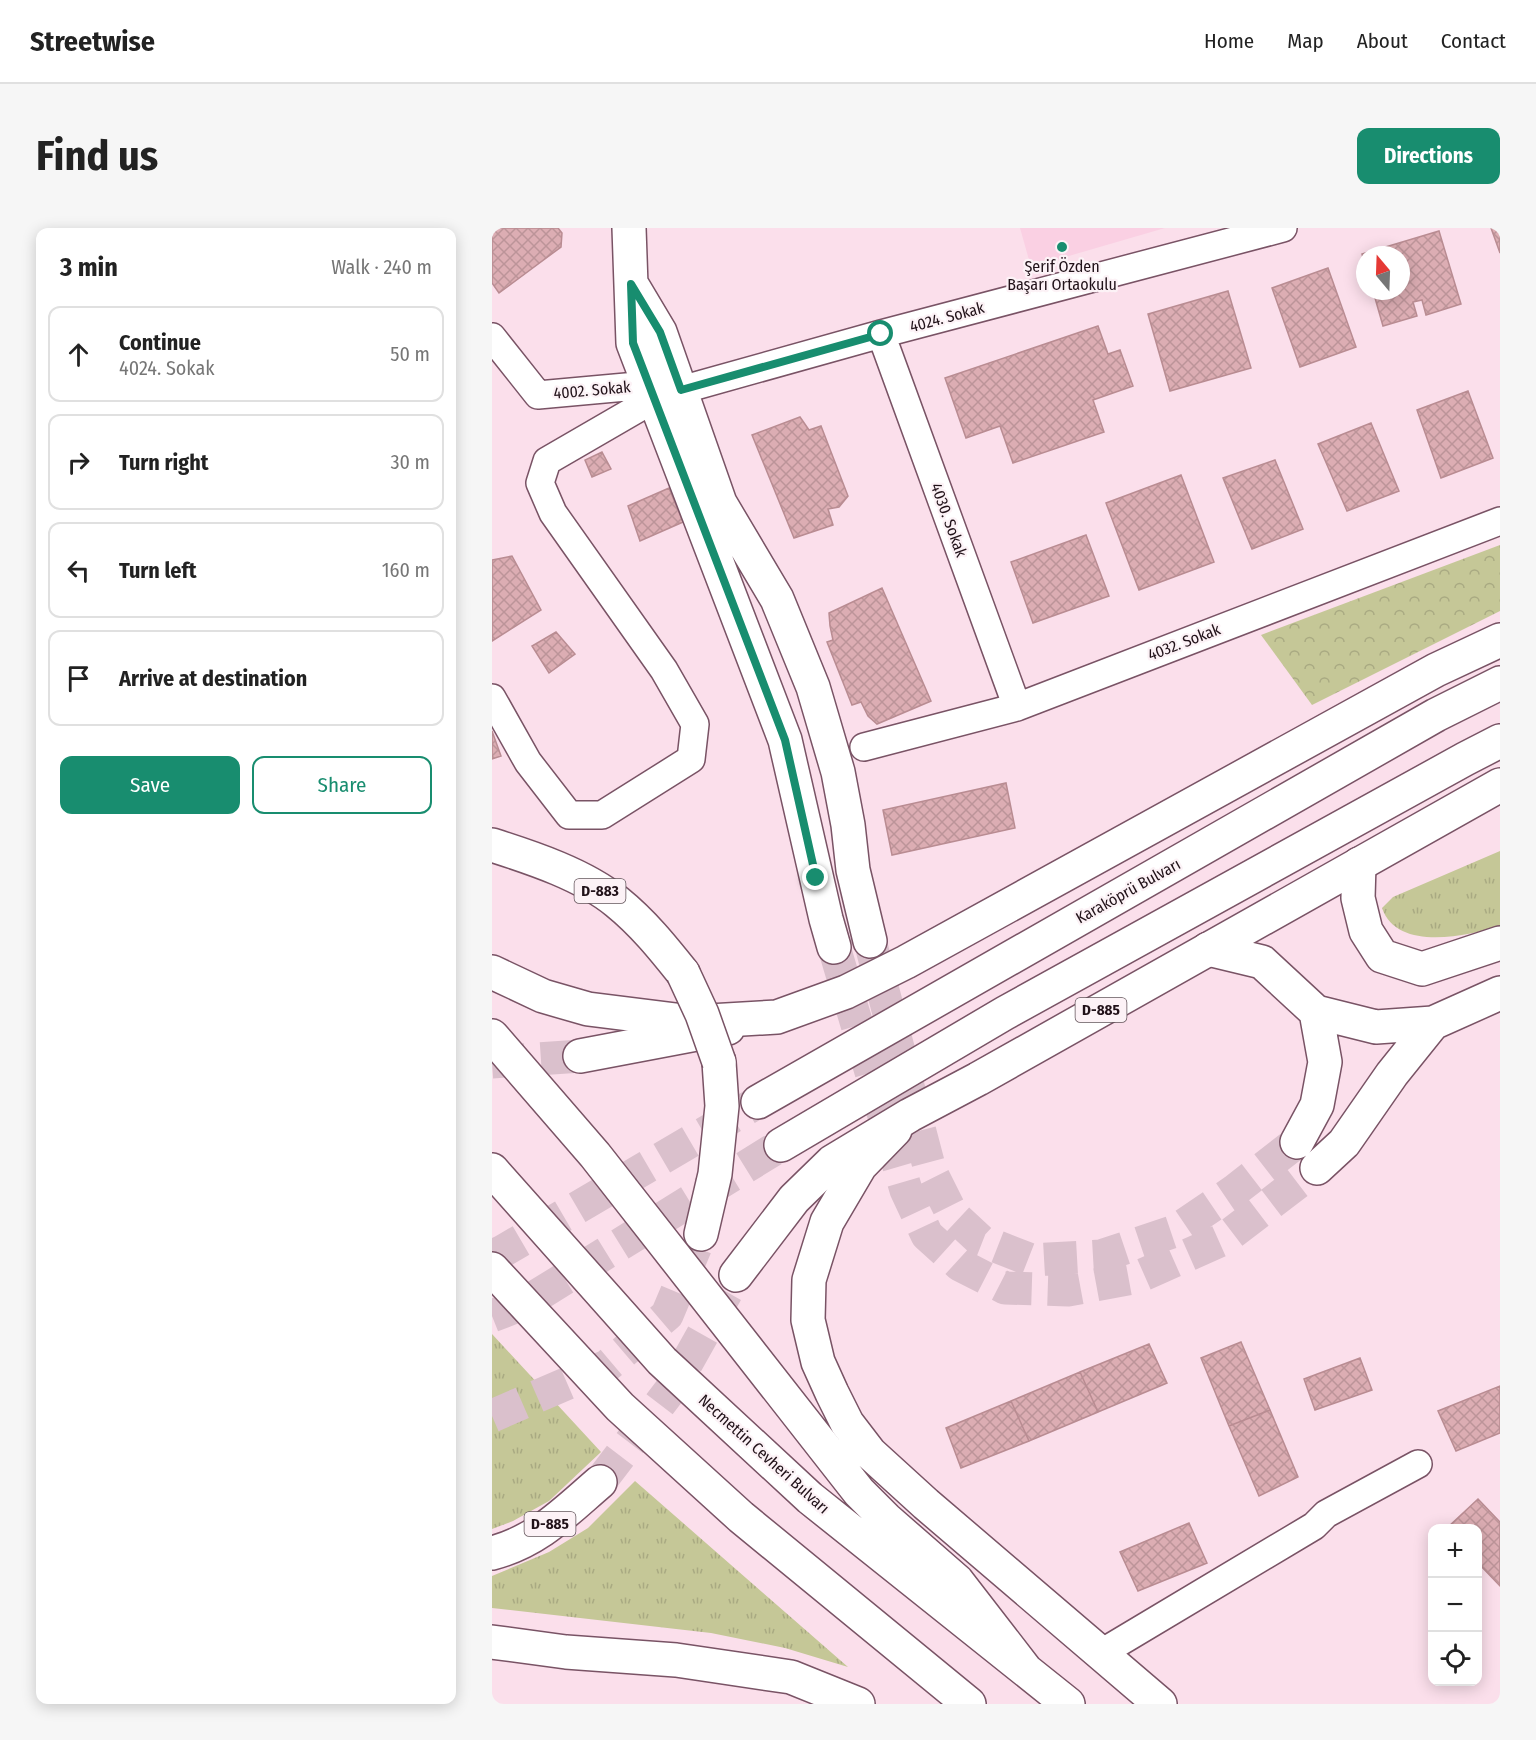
<!DOCTYPE html>
<meta charset="utf-8">
<style>
:root{--surface:#fff;--page:#f6f6f6;--text:#222;--muted:#767676;--line:#e0e0e0;--accent:#188d6f}
body{margin:0;font-family:"Fira Sans Condensed",sans-serif;background:var(--page);color:var(--text)}
.controls{position:absolute;right:18px;bottom:18px;display:grid;overflow:hidden;border-radius:12px;box-shadow:0 3px 15px #0003}
.controls button{width:54px;height:54px;display:grid;place-items:center;padding:0;border:0;border-bottom:2px solid var(--line);background:var(--surface);color:var(--text);font:30px sans-serif}
.compass{position:absolute;left:864px;top:18px;width:54px;height:54px;border-radius:50%;background:var(--surface);box-shadow:0 3px 15px #0003;rotate:341deg}
.stop{position:absolute;width:18px;height:18px;margin:-14px;border:4px solid #188d6f;border-radius:50%;background:#fff}
.stop.end{background:#188d6f;border-color:#fff;box-shadow:0 2px 6px #0008}
.list{margin:0;padding:0;list-style:none}
h2{display:flex;justify-content:space-between;align-items:center;height:78px;margin:0;padding:0 24px;font-size:26px}
h2 small{font-size:20px;font-weight:400;color:var(--muted)}
.list li{display:grid;grid-template-columns:39px 1fr auto;gap:18px;align-items:center;box-sizing:border-box;height:96px;margin:0 12px 12px;padding:0 12px;border:2px solid var(--line);border-radius:12px}
.list b{display:block;font-size:22px;white-space:nowrap}
.list p{margin:0;font-size:20px;white-space:nowrap;color:var(--muted)}
.list em{font-size:20px;font-style:normal;color:var(--muted)}
.actions{display:flex;gap:12px;padding:18px 24px}
.actions a{flex:1;padding:14px 0;border:2px solid var(--accent);border-radius:12px;text-align:center;font-size:21px;color:var(--accent)}
.actions .main{background:var(--accent);color:#fff}
.icon{flex:none;width:33px;height:33px;fill:none;stroke:currentColor;stroke-width:2;stroke-linecap:round;stroke-linejoin:round}
.map{position:relative;flex:none;width:1008px;height:1476px;overflow:hidden;border-radius:12px}
header{display:flex;align-items:center;gap:36px;box-sizing:border-box;height:84px;padding:0 30px;background:var(--surface);border-bottom:2px solid var(--line)}
header strong{font-size:28px}
nav{display:flex;gap:33px;margin-inline-start:auto;font-size:21px}
.intro{display:flex;align-items:center;justify-content:space-between;box-sizing:border-box;height:144px;padding:0 36px}
h1{margin:0;font-size:42px}
.button{padding:15px 27px;border-radius:12px;background:var(--accent);color:#fff;font-size:21px;font-weight:700}
main{display:flex;gap:36px;padding:0 36px}
aside{flex:1;background:var(--surface);border-radius:12px;box-shadow:0 3px 15px #0003}
.map>svg:first-child{display:block}
</style>
<header>
<strong>Streetwise</strong>
<nav><a>Home</a><a>Map</a><a>About</a><a>Contact</a></nav>
</header>
<div class="intro"><h1>Find us</h1><a class="button">Directions</a></div>
<main>
<aside>
<h2>3 min<small>Walk · 240 m</small></h2>
<ul class="list">
<li><svg class="icon" aria-label="ahead" viewBox="0 0 24 24"><path d="M12 20V5M6 11l6-6 6 6"/></svg><div><b>Continue</b><p>4024. Sokak</p></div><em>50 m</em></li>
<li><svg class="icon" aria-label="right" viewBox="0 0 24 24"><path d="M7 20v-9h11M14 6l5 5-5 5"/></svg><div><b>Turn right</b></div><em>30 m</em></li>
<li><svg class="icon" aria-label="left" viewBox="0 0 24 24"><path d="M17 20v-9H6M10 6l-5 5 5 5"/></svg><div><b>Turn left</b></div><em>160 m</em></li>
<li><svg class="icon" aria-label="arrive" viewBox="0 0 24 24"><path d="M6 21V4h12l-3 4 3 4H6"/></svg><div><b>Arrive at destination</b></div></li>
</ul>
<div class="actions"><a class="main">Save</a><a>Share</a></div>
</aside>
<div class="map">
<svg width="1008" height="1476" viewBox="0 0 1008 1476">
<defs>
<pattern id="grass-tufts" width="24" height="20" patternUnits="userSpaceOnUse" patternTransform="scale(1.5)"><rect width="24" height="20" fill="#c5c797"/><path d="M3 7l-1-3M5 7V3M7 7l1-3M15 17l-1-3M17 17v-4M19 17l1-3" fill="none" stroke="#a9aa82"/></pattern>
<pattern id="forest-crowns" width="20" height="18" patternUnits="userSpaceOnUse" patternTransform="scale(1.5)"><rect width="20" height="18" fill="#c5c797"/><path d="M2 6a3 3 0 1 1 6 0M12 15a3 3 0 1 1 6 0" fill="none" stroke="#a9aa82"/></pattern>
<pattern id="building-cross-hatch" width="8" height="8" patternUnits="userSpaceOnUse" patternTransform="scale(1.5)"><rect width="8" height="8" fill="#dcadb3"/><path d="M0 0l8 8M0 8l8-8" fill="none" stroke="#bc9499"/></pattern>
</defs>
<rect width="100%" height="100%" fill="#fbdfeb"/>
<path fill="#fad0e3" d="M 528,0 L 673,0 L 539,39 Z"/>
<path fill="url(#grass-tufts)" d="M 1008,623 L 1008,698 C 975,708 905,724 890,680 L 901,669 Z
M 0,1106 L 109,1224 L 57,1273 L 21,1293 L 0,1301 Z
M 143,1253 L 356,1439 L 293,1420 L 219,1405 L 0,1380 L 0,1348 L 57,1324 L 96,1300 Z"/>
<path fill="url(#forest-crowns)" d="M 1008,317 L 1008,383 L 820,477 L 769,407 Z"/>
<path fill="url(#building-cross-hatch)" stroke="#b98c92" stroke-width="1.5" d="M 0,0 L 66,0 L 70,5 L 69,19 L 7,65 L 0,55 Z
M 999,0 L 1008,0 L 1008,25 Z
M 947,3 L 969,76 L 934,87 L 930,72 L 921,74 L 925,88 L 891,98 L 881,63 L 909,63 L 909,27 L 873,27 L 873,38 L 870,26 Z
M 836,40 L 864,119 L 808,139 L 780,60 Z
M 736,63 L 759,140 L 678,163 L 656,86 Z
M 606,98 L 616,126 L 628,122 L 641,158 L 601,172 L 612,204 L 521,235 L 508,198 L 474,210 L 453,150 Z
M 976,163 L 1001,230 L 949,250 L 925,182 Z
M 308,189 L 317,202 L 329,198 L 356,268 L 347,279 L 336,281 L 341,297 L 302,310 L 260,207 Z
M 879,195 L 907,263 L 855,283 L 826,216 Z
M 110,224 L 119,241 L 100,249 L 93,232 Z
M 783,232 L 811,301 L 760,321 L 731,250 Z
M 689,247 L 722,334 L 647,362 L 614,275 Z
M 177,260 L 191,294 L 148,313 L 136,278 Z
M 594,307 L 617,368 L 541,395 L 519,334 Z
M 20,328 L 49,382 L 0,413 L 0,332 Z
M 390,360 L 439,473 L 385,496 L 376,488 L 369,474 L 360,477 L 335,414 L 341,412 L 338,398 L 337,385 Z
M 64,404 L 83,426 L 57,445 L 40,418 Z
M 0,503 L 9,528 L 0,531 Z
M 514,555 L 523,600 L 400,627 L 391,582 Z
M 749,1114 L 778,1182 L 737,1198 L 709,1130 Z
M 657,1116 L 675,1155 L 606,1184 L 588,1144 Z
M 868,1130 L 880,1162 L 823,1182 L 812,1151 Z
M 588,1144 L 606,1184 L 537,1213 L 519,1173 Z
M 1008,1158 L 1008,1205 L 964,1223 L 946,1183 Z
M 519,1173 L 537,1213 L 469,1240 L 454,1200 Z
M 778,1182 L 806,1249 L 767,1268 L 737,1198 Z
M 986,1271 L 1008,1294 L 1008,1358 L 986,1335 L 986,1300 L 955,1300 Z
M 697,1295 L 715,1335 L 646,1363 L 628,1324 Z"/>
<g fill="none" stroke-linecap="round" stroke-linejoin="round">
<path stroke="#dac0cc" stroke-width="33" stroke-dasharray="33 16" stroke-linecap="butt" d="M 378,713 L 438,942 L 460,986 L 488,1012 L 539,1032 L 609,1028 L 683,1003 L 742,963 L 805,914
M 342,719 L 414,962 L 435,1007 L 468,1037 L 513,1060 L 576,1062 L 646,1049 L 732,1011 L 825,940"/>
<path stroke="#dac0cc" stroke-width="33" stroke-dasharray="33 16" stroke-linecap="butt" d="M 0,834 L 88,828"/>
<path stroke="#dac0cc" stroke-width="33" stroke-dasharray="33 16" stroke-linecap="butt" d="M 0,1028 L 11,1023 L 266,874
M 0,1088 L 33,1075 L 289,917
M 0,1188 L 115,1138 L 175,1087 L 209,1006
M 108,1254 L 183,1156 L 244,1047"/>
<g stroke="#795365" stroke-width="30">
<path id="street" d="M 389,106 L 525,479
M 0,109 L 46,167 L 156,157
M 189,162 L 389,106 L 791,0
M 0,470 L 36,534 L 77,587 L 110,587 L 199,531 L 203,496 L 172,442 L 61,285 L 48,255 L 55,233 L 162,171
M 372,519 L 525,479 L 1008,293
M 617,1432 L 616,1421 L 822,1298 L 834,1286 L 926,1236"/>
</g>
<g stroke="#795365" stroke-width="36">
<path id="secondary" d="M 137,0 L 141,115 L 293,512 L 334,691 L 342,719
M 140,57 L 168,104 L 228,275 L 285,371 L 321,459 L 346,544 L 356,597 L 361,642 L 378,713
M 867,636 L 866,670 L 874,703 L 890,728 L 930,741 L 1008,715
M 716,721 L 770,734 L 824,784 L 884,799 L 941,795 L 1008,765
M 805,914 L 825,877 L 833,834 L 824,784
M 825,940 L 852,915 L 900,846 L 941,795"/>
</g>
<g stroke="#795365" stroke-width="36">
<path id="primary" d="M 0,808 L 103,927 L 367,1264 L 394,1291 L 465,1353 L 533,1441
M 88,828 L 236,800
M 403,902 L 368,938 L 335,994 L 317,1052 L 316,1092 L 326,1134 L 340,1165 L 355,1195 L 378,1225 L 434,1276 L 668,1476
M 0,942 L 170,1133 L 318,1270 L 576,1476
M 0,1041 L 128,1179 L 249,1289 L 477,1476
M 0,1414 L 74,1424 L 184,1432 L 299,1449 L 366,1476"/>
</g>
<g stroke="#795365" stroke-width="36">
<path id="highway" d="M 0,617 C 41,630 92,647 125,674 C 151,695 171,720 191,745
M 0,744 L 51,768 L 96,781 L 200,794 L 285,789 L 354,764 L 414,734 L 944,442 L 1008,412
M 266,874 L 944,487 L 1008,455
M 289,917 L 513,785 L 973,531 L 1008,513
M 209,1006 L 223,946 L 230,878 L 227,834
M 244,1047 L 302,971 L 340,934 L 418,887 L 486,851 L 1008,557
M 0,1325 C 46,1313 73,1284 108,1254"/>
</g>
<use href="#street" stroke="#fff" stroke-width="27"/>
<use href="#secondary" stroke="#fff" stroke-width="33"/>
<use href="#primary" stroke="#fff" stroke-width="33"/>
<use href="#highway" stroke="#fff" stroke-width="33"/>
<g stroke="#795365" stroke-width="36" stroke-linecap="butt">
<path id="highway-bridge" d="M 191,745 L 210,786 L 227,834"/>
</g>
<use href="#highway-bridge" stroke="#fff" stroke-width="33"/>
</g>
<g fill="none" stroke-linecap="round" stroke-linejoin="round">
<path stroke="#188d6f" stroke-width="8" d="M 324,650 L 293,512 L 141,115 L 139,56 L 168,104 L 189,162 L 389,106"/>
</g>
<circle fill="#188d6f" stroke="#fcf2f6" stroke-width="2" cx="570" cy="19" r="6"/>
<g text-anchor="middle" dominant-baseline="central" stroke-width="4.5" stroke-linejoin="round" paint-order="stroke">
<g fill="#fcf2f6" stroke="#63555b" stroke-width="1.5">
<rect x="82.5" y="651" width="51" height="24" rx="4.5"/>
<rect x="583.5" y="770" width="51" height="24" rx="4.5"/>
<rect x="32.5" y="1284" width="51" height="24" rx="4.5"/>
</g>
<g font-size="15" font-weight="bold" fill="#211219">
<text x="108" y="663">D-883</text>
<text x="609" y="782">D-885</text>
<text x="58" y="1296">D-885</text>
</g>
<g font-size="16" fill="#211219" stroke="#fcf2f6">
<text x="570" y="38">Şerif Özden<tspan x="570" dy="18">Başarı Ortaokulu</tspan></text>
</g>
<g font-size="16" fill="#211219" stroke="#fcf2f6">
<text transform="translate(455 89) rotate(-15)">4024. Sokak</text>
<text transform="translate(100 162) rotate(-5)">4002. Sokak</text>
<text transform="translate(457 292) rotate(70)">4030. Sokak</text>
<text transform="translate(692 414) rotate(-21)">4032. Sokak</text>
<text transform="translate(636 663) rotate(-29)">Karaköprü Bulvarı</text>
<text transform="translate(272 1226) rotate(42)">Necmettin Cevheri Bulvarı</text>
</g>
</g>
</svg>
<div class="controls">
<button>+</button>
<button>−</button>
<button><svg class="icon" aria-label="locate" viewBox="0 0 24 24"><circle cx="12" cy="12" r="6"/><path d="M12 2v4M12 18v4M2 12h4M18 12h4"/></svg></button>
</div>
<svg class="compass" viewBox="-18 -18 36 36"><path d="M0-13l5 13h-10z" fill="#e53935"/><path d="M0 13l5-13h-10z" fill="#767676"/></svg>
<div class="stop" style="left:389px;top:106px"></div>
<div class="stop end" style="left:324px;top:650px"></div>
</div>
</main>
